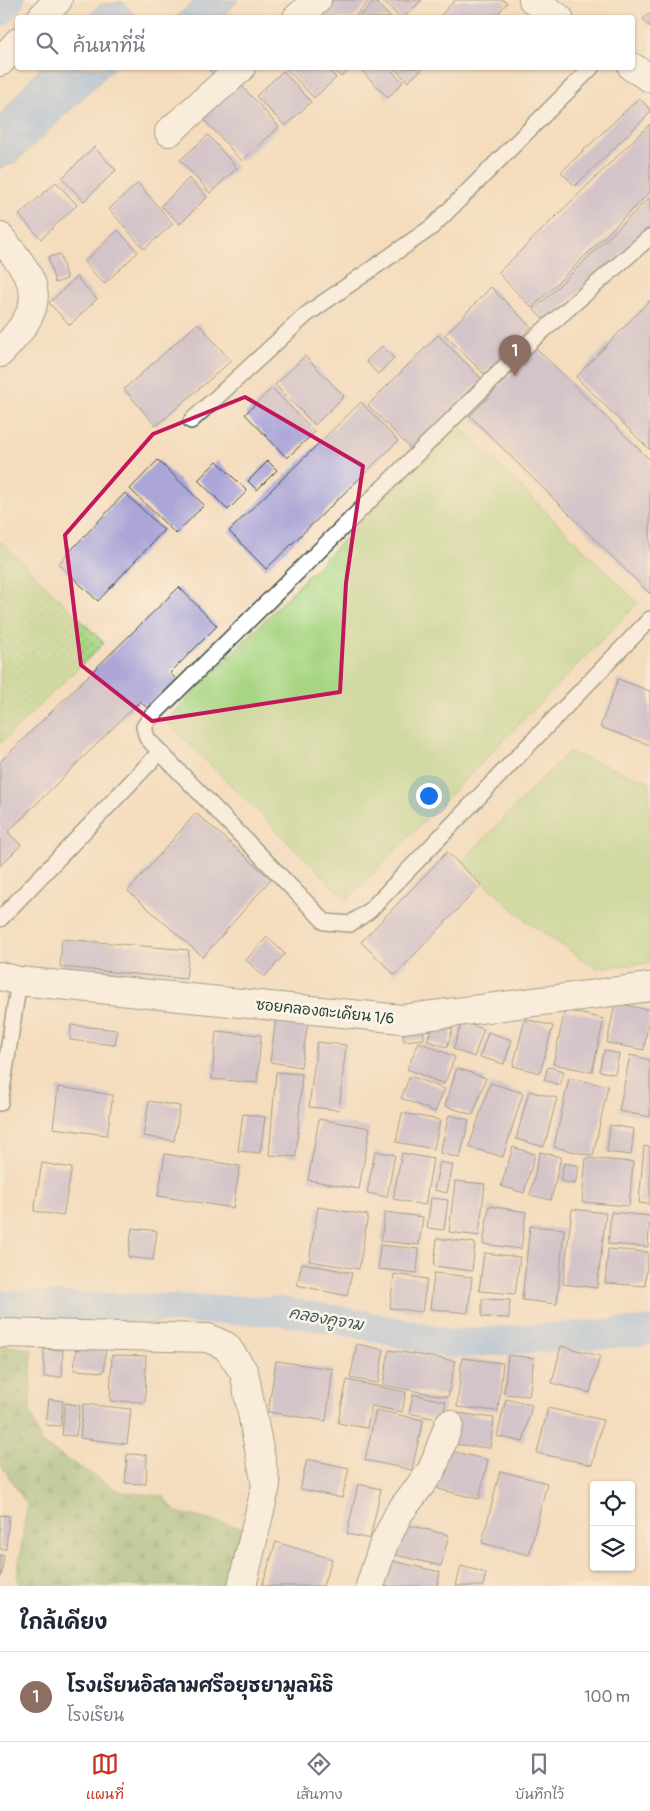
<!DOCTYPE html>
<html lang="th">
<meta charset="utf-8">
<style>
:root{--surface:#fff;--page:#f6f6f7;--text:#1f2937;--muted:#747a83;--line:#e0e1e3;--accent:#c8321e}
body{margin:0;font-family:Pangolin,"Playpen Sans Thai",sans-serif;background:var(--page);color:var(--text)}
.controls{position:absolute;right:15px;bottom:15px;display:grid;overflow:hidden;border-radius:5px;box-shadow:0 1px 4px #0004}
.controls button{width:45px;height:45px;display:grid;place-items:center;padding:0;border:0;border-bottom:1px solid var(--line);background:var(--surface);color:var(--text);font:25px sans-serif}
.you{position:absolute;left:428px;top:795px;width:18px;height:18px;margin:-12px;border:4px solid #fff;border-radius:50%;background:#1a73e8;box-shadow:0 0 0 8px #1a73e833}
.badge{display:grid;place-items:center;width:32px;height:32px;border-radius:50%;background:var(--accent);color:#fff;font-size:16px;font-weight:700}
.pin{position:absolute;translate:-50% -41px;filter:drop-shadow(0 1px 2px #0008)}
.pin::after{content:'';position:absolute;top:26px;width:18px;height:15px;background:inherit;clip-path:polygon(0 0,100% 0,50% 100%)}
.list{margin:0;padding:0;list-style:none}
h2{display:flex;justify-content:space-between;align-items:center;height:65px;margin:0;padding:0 20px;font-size:21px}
h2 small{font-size:16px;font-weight:400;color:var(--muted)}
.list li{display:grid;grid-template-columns:32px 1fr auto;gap:15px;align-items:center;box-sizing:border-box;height:90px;padding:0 20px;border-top:1px solid var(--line)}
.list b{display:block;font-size:19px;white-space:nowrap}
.list p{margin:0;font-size:16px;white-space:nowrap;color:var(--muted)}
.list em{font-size:16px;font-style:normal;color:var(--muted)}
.icon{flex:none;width:28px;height:28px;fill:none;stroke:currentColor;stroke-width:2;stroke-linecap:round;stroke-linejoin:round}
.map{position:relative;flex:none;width:650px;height:1586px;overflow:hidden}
.search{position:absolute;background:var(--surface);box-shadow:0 1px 4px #0004;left:15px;right:15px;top:15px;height:55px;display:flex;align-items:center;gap:12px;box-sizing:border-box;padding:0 18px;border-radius:5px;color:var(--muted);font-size:19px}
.sheet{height:155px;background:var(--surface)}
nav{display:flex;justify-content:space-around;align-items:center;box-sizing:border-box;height:70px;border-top:1px solid var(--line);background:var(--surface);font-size:14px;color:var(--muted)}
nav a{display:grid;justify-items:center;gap:2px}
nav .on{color:var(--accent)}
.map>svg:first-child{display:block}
</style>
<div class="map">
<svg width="650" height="1586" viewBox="0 0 650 1586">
<defs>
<pattern id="grass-dots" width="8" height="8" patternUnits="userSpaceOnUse" patternTransform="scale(1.25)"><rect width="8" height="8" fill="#a7d683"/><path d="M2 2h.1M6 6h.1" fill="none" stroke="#87af6c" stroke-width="1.8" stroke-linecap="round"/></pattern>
<pattern id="forest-firs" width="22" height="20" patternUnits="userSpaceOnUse" patternTransform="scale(1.25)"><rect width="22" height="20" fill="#85b771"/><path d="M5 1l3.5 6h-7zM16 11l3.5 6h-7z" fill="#6c965e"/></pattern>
<pattern id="water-ripples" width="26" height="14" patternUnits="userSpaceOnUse" patternTransform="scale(1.25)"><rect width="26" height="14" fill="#82b4ef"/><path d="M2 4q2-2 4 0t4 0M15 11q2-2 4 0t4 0" fill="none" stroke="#6a94c2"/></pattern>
</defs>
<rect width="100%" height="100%" fill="#fcf5e5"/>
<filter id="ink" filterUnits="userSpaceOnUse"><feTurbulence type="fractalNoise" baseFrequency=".02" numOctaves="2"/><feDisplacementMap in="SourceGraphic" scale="10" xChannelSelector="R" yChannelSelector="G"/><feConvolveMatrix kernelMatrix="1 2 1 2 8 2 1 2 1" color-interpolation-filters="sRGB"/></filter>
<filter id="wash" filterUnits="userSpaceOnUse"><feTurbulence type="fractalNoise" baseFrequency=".0096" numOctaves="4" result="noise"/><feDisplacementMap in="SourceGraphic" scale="20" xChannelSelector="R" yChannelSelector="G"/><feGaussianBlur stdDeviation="1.12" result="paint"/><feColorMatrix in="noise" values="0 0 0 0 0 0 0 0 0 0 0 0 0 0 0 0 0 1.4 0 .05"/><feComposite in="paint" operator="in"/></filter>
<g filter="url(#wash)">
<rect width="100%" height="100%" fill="#f4dcbd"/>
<path fill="url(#grass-dots)" stroke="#638a5c" d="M 0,541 L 104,643 L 0,744 Z"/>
<path fill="url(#forest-firs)" stroke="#527a52" d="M 0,1345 L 32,1349 L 30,1410 L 41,1443 L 119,1491 L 163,1496 L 176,1512 L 243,1528 L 231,1586 L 20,1586 L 17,1576 L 27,1505 L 0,1463 Z"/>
<path fill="#a7d683" stroke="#638a5c" d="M 457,424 L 638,603 L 347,900 L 166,721 Z
M 568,752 L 650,782 L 650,963 L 596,968 L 525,920 L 462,861 Z"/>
<path fill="url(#water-ripples)" stroke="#507892" d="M 195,0 L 239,0 L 221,17 L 177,17 Z
M 123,2 L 136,17 L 88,17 L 100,5 Z
M 39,68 L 114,68 L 15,163 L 0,168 L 0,116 Z"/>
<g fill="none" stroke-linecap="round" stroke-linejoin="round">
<path stroke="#82b4ef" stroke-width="29" d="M 0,12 L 10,0
M 0,1305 L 279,1311 L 355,1323 L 450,1344 L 650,1331"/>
</g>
<g id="blocks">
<path fill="#aca6d8" d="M 326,0 L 370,0 L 353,18 L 321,18 L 315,11 Z
M 383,0 L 422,0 L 403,18 L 400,18 Z
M 455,0 L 503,0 L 507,3 L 494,18 L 438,18 Z
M 375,1 L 391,18 L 358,18 Z
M 650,13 L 650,27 L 643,19 Z
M 207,68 L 227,68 L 217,78 Z
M 286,68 L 327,68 L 336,78 L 314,98 Z
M 332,68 L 351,68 L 341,77 Z
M 362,68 L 389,68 L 403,82 L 388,98 L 360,69 Z
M 394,68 L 423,68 L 408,82 Z
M 283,71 L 311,102 L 285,126 L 256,96 Z
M 234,77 L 279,127 L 242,161 L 197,112 Z
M 639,98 L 650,109 L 650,113 L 575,186 L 561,172 Z
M 650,124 L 650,192 L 532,308 L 498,273 Z
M 208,135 L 237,168 L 210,193 L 180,160 Z
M 94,147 L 116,170 L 84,201 L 62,178 Z
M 189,178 L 207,197 L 180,224 L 161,206 Z
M 56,182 L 77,205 L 41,239 L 19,215 Z
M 138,183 L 173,224 L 144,249 L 109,209 Z
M 650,197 L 650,228 L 546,322 L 534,310 Z
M 118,230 L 138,252 L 104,284 L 84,262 Z
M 60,254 L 67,279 L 55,283 L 48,257 Z
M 76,277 L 97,299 L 70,325 L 49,303 Z
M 491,287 L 531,327 L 484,374 L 445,335 Z
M 650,300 L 650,450 L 576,377 Z
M 198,323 L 231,361 L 156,426 L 124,389 Z
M 438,335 L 482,379 L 411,449 L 368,405 Z
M 382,346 L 394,358 L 378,374 L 366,361 Z
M 536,348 L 650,460 L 650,594 L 470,416 Z
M 305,356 L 344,396 L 315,425 L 275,385 Z
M 272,388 L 315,432 L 287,458 L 245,414 Z
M 361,402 L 398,441 L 266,569 L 229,531 Z
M 158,460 L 204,505 L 176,534 L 130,489 Z
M 217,461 L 247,491 L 228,510 L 198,480 Z
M 268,461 L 277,470 L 257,490 L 248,481 Z
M 125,493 L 164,530 L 98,601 L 58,564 Z
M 179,587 L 217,626 L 170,673 L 182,685 L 153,714 L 140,701 L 8,832 L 21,845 L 0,866 L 0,762 Z
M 618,679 L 650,691 L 650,745 L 600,727 Z
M 196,813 L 271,879 L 203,957 L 128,891 Z
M 447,852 L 481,885 L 395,975 L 361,942 Z
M 267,937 L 285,954 L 264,977 L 246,960 Z
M 62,939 L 189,950 L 186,979 L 60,967 Z
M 615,1003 L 650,1010 L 644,1050 L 607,1043 Z
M 565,1010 L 604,1019 L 592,1072 L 553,1064 Z
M 276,1017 L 308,1022 L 301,1067 L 270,1062 Z
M 525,1019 L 553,1026 L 540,1073 L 513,1066 Z
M 434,1022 L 453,1029 L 447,1047 L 427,1041 Z
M 462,1022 L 484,1029 L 474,1057 L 453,1049 Z
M 423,1024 L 424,1039 L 404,1041 L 403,1026 Z
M 71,1025 L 117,1030 L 115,1045 L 70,1040 Z
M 216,1031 L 261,1035 L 257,1083 L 212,1079 Z
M 488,1032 L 512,1040 L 504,1064 L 480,1057 Z
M 317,1042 L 346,1045 L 339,1110 L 309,1107 Z
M 419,1042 L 455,1057 L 444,1084 L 407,1069 Z
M 604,1050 L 619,1054 L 615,1074 L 599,1071 Z
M 630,1055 L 650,1060 L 650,1117 L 619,1111 Z
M 548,1067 L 564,1071 L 560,1085 L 544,1080 Z
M 457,1068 L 486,1078 L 473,1115 L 445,1106 Z
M 276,1072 L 302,1074 L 296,1157 L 269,1155 Z
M 410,1076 L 445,1089 L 435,1112 L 401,1098 Z
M 569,1078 L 608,1086 L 593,1156 L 554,1147 Z
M 490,1083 L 523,1093 L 503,1157 L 469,1147 Z
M 58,1087 L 113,1095 L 107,1135 L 53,1128 Z
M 529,1091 L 557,1098 L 544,1147 L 516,1139 Z
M 149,1101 L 180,1106 L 174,1141 L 143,1136 Z
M 402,1113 L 440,1120 L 434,1149 L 396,1142 Z
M 243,1114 L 265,1117 L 260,1153 L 238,1151 Z
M 449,1115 L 469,1120 L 460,1158 L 440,1153 Z
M 319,1119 L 370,1128 L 359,1189 L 308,1180 Z
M 610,1125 L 634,1129 L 631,1155 L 607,1152 Z
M 644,1146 L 650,1147 L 650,1204 L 639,1203 Z
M 513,1147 L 535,1154 L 524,1193 L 501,1186 Z
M 375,1151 L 395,1155 L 387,1197 L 367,1193 Z
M 540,1152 L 561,1157 L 551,1200 L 530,1195 Z
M 402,1153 L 433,1159 L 425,1205 L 393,1199 Z
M 165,1154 L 240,1166 L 233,1208 L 158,1196 Z
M 586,1158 L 633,1162 L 629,1206 L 582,1202 Z
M 440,1162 L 453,1165 L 447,1193 L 434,1190 Z
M 42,1163 L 72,1168 L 63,1216 L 34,1211 Z
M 564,1163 L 579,1166 L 575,1184 L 560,1181 Z
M 455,1181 L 485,1184 L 479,1236 L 449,1232 Z
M 431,1198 L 448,1200 L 444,1230 L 427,1228 Z
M 489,1206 L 526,1212 L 521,1249 L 483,1244 Z
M 318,1207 L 368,1215 L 359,1269 L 309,1261 Z
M 572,1209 L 606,1213 L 597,1288 L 563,1284 Z
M 385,1212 L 423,1217 L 419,1245 L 381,1241 Z
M 611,1212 L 650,1216 L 648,1247 L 608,1244 Z
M 530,1226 L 564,1229 L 557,1304 L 522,1300 Z
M 132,1228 L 157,1231 L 153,1260 L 128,1257 Z
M 437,1238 L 475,1243 L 472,1271 L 434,1266 Z
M 380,1245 L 419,1249 L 417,1273 L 378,1269 Z
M 608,1249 L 648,1252 L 645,1286 L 605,1283 Z
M 484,1253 L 520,1257 L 515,1294 L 479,1291 Z
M 302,1263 L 352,1273 L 347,1296 L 297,1285 Z
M 434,1273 L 472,1277 L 468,1313 L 430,1309 Z
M 394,1274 L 427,1279 L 422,1312 L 390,1308 Z
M 482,1299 L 510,1300 L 509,1318 L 482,1317 Z
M 77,1342 L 106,1344 L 104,1372 L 74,1370 Z
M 357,1344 L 384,1350 L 378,1383 L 350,1378 Z
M 561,1346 L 600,1356 L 590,1393 L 552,1383 Z
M 44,1349 L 63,1350 L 62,1377 L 44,1377 Z
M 389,1350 L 455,1361 L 448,1397 L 383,1385 Z
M 112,1355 L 146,1356 L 145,1402 L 110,1401 Z
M 508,1355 L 534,1358 L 529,1396 L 504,1394 Z
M 462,1358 L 503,1363 L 498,1411 L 457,1407 Z
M 276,1361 L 333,1369 L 326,1421 L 268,1412 Z
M 347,1380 L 406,1392 L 402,1412 L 371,1406 L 367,1428 L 338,1423 Z
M 413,1394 L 446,1402 L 442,1420 L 409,1413 Z
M 49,1399 L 63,1401 L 61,1426 L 46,1425 Z
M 506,1399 L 532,1405 L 523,1442 L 497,1436 Z
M 65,1403 L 80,1405 L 76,1436 L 62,1435 Z
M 83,1404 L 131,1409 L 127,1444 L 80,1438 Z
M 548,1408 L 603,1420 L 592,1465 L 537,1453 Z
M 376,1410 L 423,1420 L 412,1470 L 365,1460 Z
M 457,1413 L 494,1418 L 490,1448 L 453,1444 Z
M 448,1450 L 488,1460 L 479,1499 L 438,1489 Z
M 127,1454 L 147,1455 L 146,1484 L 125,1483 Z
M 307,1459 L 349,1468 L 342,1498 L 300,1489 Z
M 500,1471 L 547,1483 L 529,1555 L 482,1543 Z
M 358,1484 L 381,1489 L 370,1539 L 347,1534 Z
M 0,1515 L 9,1516 L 6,1549 L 0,1549 Z
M 400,1523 L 449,1535 L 441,1566 L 392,1554 Z
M 276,1542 L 332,1559 L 323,1586 L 262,1586 Z
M 0,1555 L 4,1556 L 1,1577 L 0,1577 Z
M 389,1560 L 440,1572 L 437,1586 L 383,1586 Z
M 461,1566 L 486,1573 L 483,1586 L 456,1586 Z"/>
</g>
</g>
<g filter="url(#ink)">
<use href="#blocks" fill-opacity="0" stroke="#3f5549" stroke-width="1"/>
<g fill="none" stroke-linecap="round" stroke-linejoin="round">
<g stroke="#3f5549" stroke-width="18">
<path id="service" d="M 191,421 L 307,314 L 432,227 L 591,68
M 160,752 L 325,922 L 350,924 L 369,911 L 650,619
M 0,919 L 160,752 L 147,738 L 144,727 L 149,719 L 529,343 L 650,237
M 0,1103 L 19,981"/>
</g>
<g stroke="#3f5549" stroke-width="30">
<path id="minor" d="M 533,0 L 559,18
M 297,18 L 317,0
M 632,67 L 650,78
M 169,132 L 241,68
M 0,976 L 19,981 L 402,1019 L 650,987
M 0,1333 L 208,1338 L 226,1346 L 244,1372 L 266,1485 L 242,1586
M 370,1586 L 383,1546 L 399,1513 L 432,1470 L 449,1424"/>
</g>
<g stroke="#3f5549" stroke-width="30">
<path id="tertiary" d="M 41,18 L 58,0
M 0,62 L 18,42
M 0,237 C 42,287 48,303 0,353"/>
</g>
<use href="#service" stroke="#fff" stroke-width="15"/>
<use href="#minor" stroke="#fff" stroke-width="28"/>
<use href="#tertiary" stroke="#fff" stroke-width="28"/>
</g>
</g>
<path d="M0 0H650V1586H0ZM 245,397 L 363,466 L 346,583 L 340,692 L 152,721 L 81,665 L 65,535 L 153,434 Z" fill="#f4dcbd" fill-opacity=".55" fill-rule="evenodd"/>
<path fill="none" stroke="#c2185b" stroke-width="4" stroke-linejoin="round" d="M 245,397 L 363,466 L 346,583 L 340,692 L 152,721 L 81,665 L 65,535 L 153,434 Z"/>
<g text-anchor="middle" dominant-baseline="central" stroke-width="5" stroke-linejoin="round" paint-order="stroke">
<g font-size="15" fill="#1f3d34" stroke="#fcf5e5">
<text transform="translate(325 1012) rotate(6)">ซอยคลองตะเคียน 1/6</text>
</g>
<g font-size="16" font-style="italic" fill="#385b63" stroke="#fcf5e5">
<text transform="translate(326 1319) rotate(10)">คลองคูจาม</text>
</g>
</g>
</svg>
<div class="controls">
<button><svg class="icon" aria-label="locate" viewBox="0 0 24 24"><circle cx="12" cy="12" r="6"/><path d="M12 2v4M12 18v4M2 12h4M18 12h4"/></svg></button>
<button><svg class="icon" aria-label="layers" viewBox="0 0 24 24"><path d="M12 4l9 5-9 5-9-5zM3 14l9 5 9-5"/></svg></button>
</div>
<div class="you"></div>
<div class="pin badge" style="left:515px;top:376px;background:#8d6e63">1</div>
<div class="search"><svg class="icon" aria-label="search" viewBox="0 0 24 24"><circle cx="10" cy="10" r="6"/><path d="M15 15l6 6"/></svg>ค้นหาที่นี่</div>
</div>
<section class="sheet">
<h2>ใกล้เคียง<small></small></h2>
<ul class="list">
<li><span class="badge" style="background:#8d6e63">1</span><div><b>โรงเรียนอิสลามศรีอยุธยามูลนิธิ</b><p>โรงเรียน</p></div><em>100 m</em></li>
</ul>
</section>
<nav>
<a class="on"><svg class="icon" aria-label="map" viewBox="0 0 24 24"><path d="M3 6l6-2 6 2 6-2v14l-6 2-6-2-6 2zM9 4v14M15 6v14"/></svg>แผนที่</a>
<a><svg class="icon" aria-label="directions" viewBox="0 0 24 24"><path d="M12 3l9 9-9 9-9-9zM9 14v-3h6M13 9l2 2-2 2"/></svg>เส้นทาง</a>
<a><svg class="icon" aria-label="saved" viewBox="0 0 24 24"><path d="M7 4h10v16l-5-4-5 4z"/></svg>บันทึกไว้</a>
</nav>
